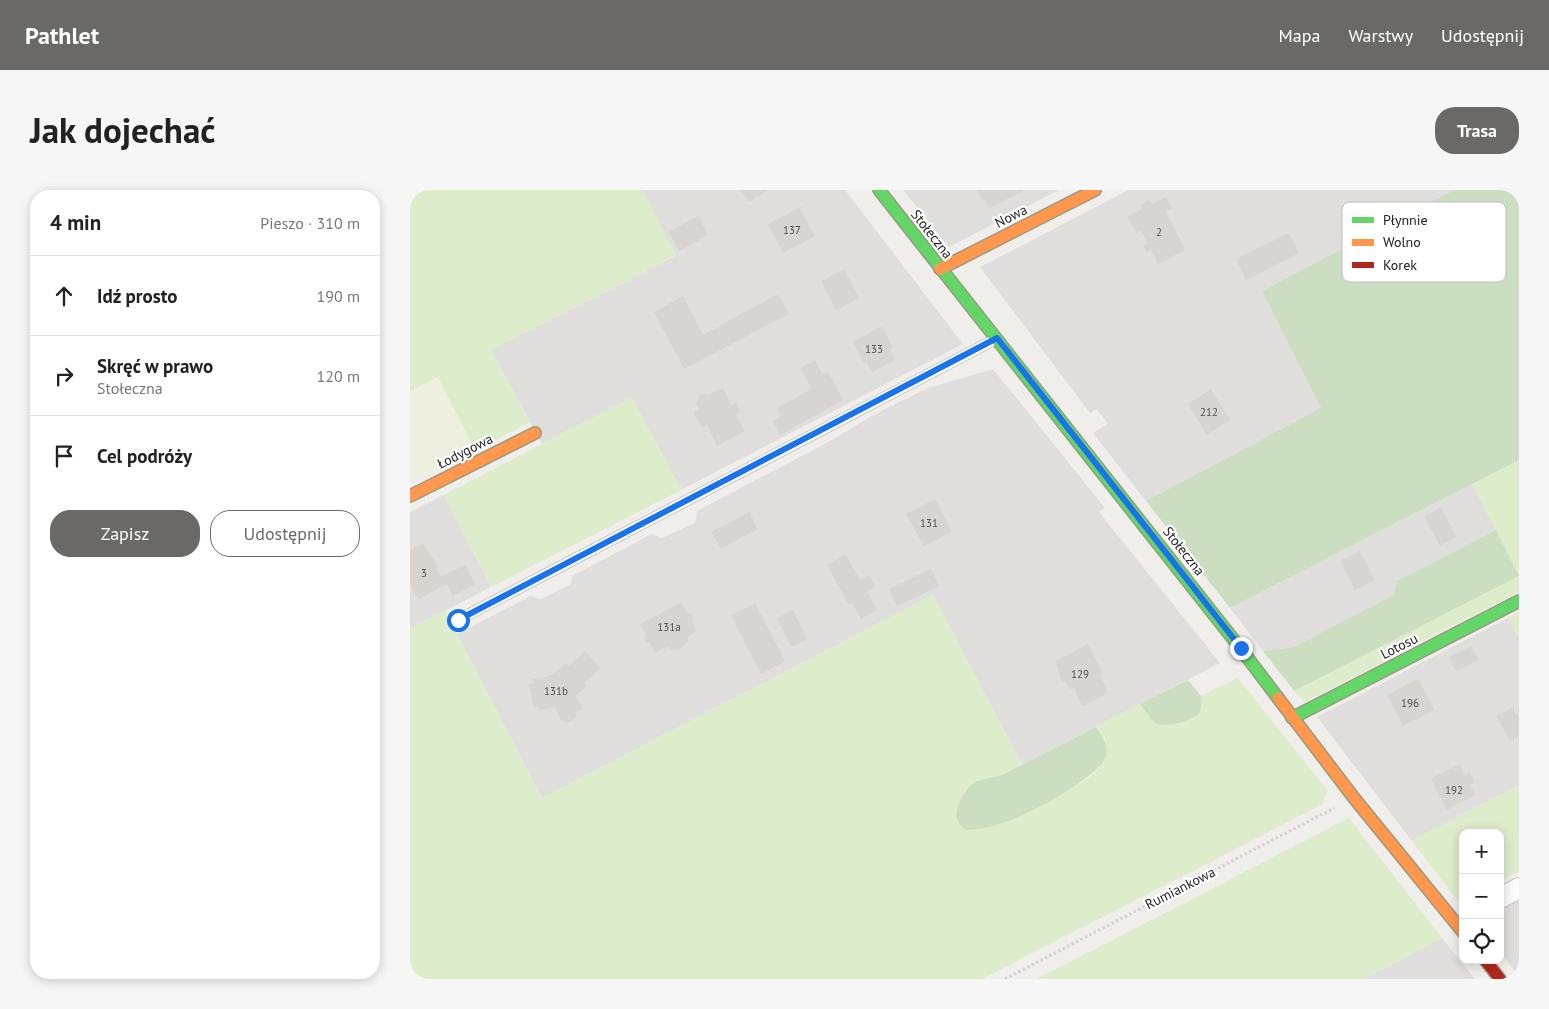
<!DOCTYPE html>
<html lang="pl">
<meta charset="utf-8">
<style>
:root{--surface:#fff;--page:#f6f6f6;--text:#222;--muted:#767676;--line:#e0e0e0;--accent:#6a6968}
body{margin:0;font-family:"PT Sans",sans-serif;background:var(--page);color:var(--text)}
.controls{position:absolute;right:15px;bottom:15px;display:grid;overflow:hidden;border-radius:10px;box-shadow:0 2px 12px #0003}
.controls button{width:45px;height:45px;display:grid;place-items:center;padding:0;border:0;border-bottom:1px solid var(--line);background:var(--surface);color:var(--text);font:25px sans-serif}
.stop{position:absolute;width:15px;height:15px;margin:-11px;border:4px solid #1a73e8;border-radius:50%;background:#fff}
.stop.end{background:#1a73e8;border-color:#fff;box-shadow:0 1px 5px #0008}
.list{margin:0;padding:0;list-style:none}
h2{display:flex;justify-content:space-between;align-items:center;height:65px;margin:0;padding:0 20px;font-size:21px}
h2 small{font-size:16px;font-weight:400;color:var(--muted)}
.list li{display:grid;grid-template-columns:32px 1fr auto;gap:15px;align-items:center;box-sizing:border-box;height:80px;padding:0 20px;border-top:1px solid var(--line)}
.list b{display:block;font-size:19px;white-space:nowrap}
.list p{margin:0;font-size:16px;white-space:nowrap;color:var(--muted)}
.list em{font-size:16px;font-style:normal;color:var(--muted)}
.actions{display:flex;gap:10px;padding:15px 20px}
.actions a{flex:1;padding:11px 0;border:1px solid var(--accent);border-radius:20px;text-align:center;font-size:18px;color:var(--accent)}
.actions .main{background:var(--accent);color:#fff}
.icon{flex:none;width:28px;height:28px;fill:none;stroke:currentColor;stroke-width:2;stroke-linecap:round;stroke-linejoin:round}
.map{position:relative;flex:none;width:1109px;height:789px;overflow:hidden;border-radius:20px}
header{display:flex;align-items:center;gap:30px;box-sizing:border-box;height:70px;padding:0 25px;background:var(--accent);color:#fff}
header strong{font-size:24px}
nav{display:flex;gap:28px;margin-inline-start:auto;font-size:18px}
.intro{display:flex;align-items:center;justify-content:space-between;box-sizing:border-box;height:120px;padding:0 30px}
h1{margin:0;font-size:35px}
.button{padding:12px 22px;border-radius:20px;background:var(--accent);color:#fff;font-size:18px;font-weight:700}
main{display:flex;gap:30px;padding:0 30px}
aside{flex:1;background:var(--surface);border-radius:20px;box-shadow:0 2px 12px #0003}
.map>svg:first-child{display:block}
</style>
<header>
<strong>Pathlet</strong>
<nav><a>Mapa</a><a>Warstwy</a><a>Udostępnij</a></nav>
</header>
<div class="intro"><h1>Jak dojechać</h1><a class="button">Trasa</a></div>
<main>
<aside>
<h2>4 min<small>Pieszo · 310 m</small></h2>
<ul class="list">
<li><svg class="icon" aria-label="ahead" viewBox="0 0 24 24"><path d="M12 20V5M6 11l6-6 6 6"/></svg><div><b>Idź prosto</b></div><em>190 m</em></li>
<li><svg class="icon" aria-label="right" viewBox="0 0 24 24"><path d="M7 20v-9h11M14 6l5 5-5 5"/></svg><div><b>Skręć w prawo</b><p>Stołeczna</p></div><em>120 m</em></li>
<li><svg class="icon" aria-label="arrive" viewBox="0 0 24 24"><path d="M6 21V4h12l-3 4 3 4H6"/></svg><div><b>Cel podróży</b></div></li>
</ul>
<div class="actions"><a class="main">Zapisz</a><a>Udostępnij</a></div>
</aside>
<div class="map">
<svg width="1109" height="789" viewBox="0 0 1109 789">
<rect width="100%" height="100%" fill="#f0eeeb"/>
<path fill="#dfdedc" d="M 232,0 L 435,0 L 553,154 L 271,300 L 222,208 L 132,254 L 81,160 L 265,66 Z
M 493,0 L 649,0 L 539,57 Z
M 719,0 L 1044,0 L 852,101 L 911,218 L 736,311 L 683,243 L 698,234 L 687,219 L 680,223 L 570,77 Z
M 583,179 L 695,318 L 689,322 L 810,473 L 612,575 L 523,405 L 132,608 L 47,444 L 120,406 L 131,409 L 161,394 L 162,386 L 242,344 L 252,348 L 285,333 L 287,321 L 422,250 L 465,224 L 518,198 Z
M 1062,294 L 1086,340 L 986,391 L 984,405 L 912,443 L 884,457 L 853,461 L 820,418 Z
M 34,305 L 81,397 L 0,439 L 0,322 Z
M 1098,428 L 1109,449 L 1109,595 L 1002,651 L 907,527 Z
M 1109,708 L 1109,787 L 1090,763 L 1090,719 Z
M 1032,748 L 1065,789 L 954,789 Z"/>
<path fill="#efefdf" d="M 28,187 L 65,260 L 0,294 L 0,201 Z"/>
<path fill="#ddeccb" d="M 0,0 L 232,0 L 266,65 L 81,160 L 120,232 L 65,260 L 28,187 L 0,201 Z
M 222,207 L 271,300 L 81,397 L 34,305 Z
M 1109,270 L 1109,385 L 1062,294 Z
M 1109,386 L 1109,402 L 895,512 L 884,501 Z
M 523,405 L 612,575 L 592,585 L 567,591 L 597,632 C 613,625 681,592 689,578 C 693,571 694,559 696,551 L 686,537 L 730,514 L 746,534 L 754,536 L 778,530 L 791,517 L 791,506 L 828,488 L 917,600 L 913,614 L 572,789 L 0,789 L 0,439 L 35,421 L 132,608 Z
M 1109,422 L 1109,449 L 1098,428 Z
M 1109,595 L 1109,681 L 1090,691 L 1090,643 L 1053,643 L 1053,711 L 1049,712 L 1002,651 Z
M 939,628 L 1032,748 L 954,789 L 627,789 Z"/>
<path fill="#cbdec1" d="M 1044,0 L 1109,0 L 1109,270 L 820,418 L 736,311 L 911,218 L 852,101 Z
M 1086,340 L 1109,386 L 884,501 L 853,461 L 884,457 L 984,405 L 986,391 Z
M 778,490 L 791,506 C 791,512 792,521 787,525 C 780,531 753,539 745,533 C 739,528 735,520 730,514 Z
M 686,537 C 692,546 698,553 696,565 C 693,586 617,625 596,632 C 583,636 569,640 555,640 L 548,632 L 546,625 L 550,610 L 559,597 L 567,591 L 592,585 Z"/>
<path fill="#d7d4d2" d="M 330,0 L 357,0 L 349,7 L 347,5 L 340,12 Z
M 567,0 L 612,0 L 611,2 L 580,18 L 575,9 L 572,10 Z
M 756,7 L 762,18 L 756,21 L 775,60 L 748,74 L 741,60 L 736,62 L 733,56 L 738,53 L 731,40 L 726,43 L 717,26 L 732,19 L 730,15 L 740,10 L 742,14 Z
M 392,16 L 393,17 L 390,19 L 405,46 L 373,63 L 358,34 Z
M 288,26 L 298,45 L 269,61 L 259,42 Z
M 879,43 L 889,63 L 836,90 L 826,69 Z
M 434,79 L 449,108 L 426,120 L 411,91 Z
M 368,104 L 379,124 L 274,179 L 244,122 L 273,106 L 293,145 Z
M 472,136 L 483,158 L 480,159 L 485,170 L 462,182 L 456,171 L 454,173 L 443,152 Z
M 405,170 L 412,184 L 418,182 L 433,210 L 370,245 L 363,231 L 371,226 L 367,218 L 402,199 L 391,178 Z
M 313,198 L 321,215 L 326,213 L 330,222 L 326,224 L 335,241 L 307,256 L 297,235 L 292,238 L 284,222 L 289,220 L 285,212 L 288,210 L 289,206 L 294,204 L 298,205 Z
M 801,199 L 820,230 L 797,245 L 778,214 Z
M 525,309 L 542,342 L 514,356 L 496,324 Z
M 1031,317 L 1046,347 L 1030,356 L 1014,326 Z
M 339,322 L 348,339 L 311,359 L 301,342 Z
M 13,353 L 28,377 L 26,378 L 31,387 L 55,375 L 65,394 L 43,406 L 37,394 L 8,409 L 0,393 L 0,360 Z
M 950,361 L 965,390 L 945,400 L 930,371 Z
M 436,364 L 450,390 L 459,385 L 465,396 L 457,401 L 467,420 L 451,429 L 442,413 L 439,415 L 417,375 Z
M 521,379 L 529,396 L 487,416 L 479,399 Z
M 271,412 L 277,422 L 281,423 L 283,427 L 282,431 L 287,441 L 277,447 L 279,451 L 274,454 L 273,457 L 267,461 L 264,459 L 261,461 L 259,456 L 245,463 L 240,453 L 236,452 L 234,448 L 236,444 L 230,434 Z
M 345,413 L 375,471 L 351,484 L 321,426 Z
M 383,420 L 397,449 L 381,457 L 367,428 Z
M 678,454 L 693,484 L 690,485 L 698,503 L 672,516 L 664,498 L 660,500 L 656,492 L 652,491 L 648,482 L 649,479 L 646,471 Z
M 1062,456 L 1069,470 L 1046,481 L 1039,467 Z
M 175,461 L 190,478 L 174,493 L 177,496 L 166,506 L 173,519 L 166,523 L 166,528 L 157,533 L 151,530 L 145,517 L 130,520 L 129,517 L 124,517 L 119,494 L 124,493 L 123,489 L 133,488 L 141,485 L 150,479 L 156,473 L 159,476 Z
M 1008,489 L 1024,520 L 993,536 L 977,505 Z
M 1102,518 L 1106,525 L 1109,523 L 1109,546 L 1100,551 L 1086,526 Z
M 1050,574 L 1055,585 L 1060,582 L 1065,592 L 1060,595 L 1065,605 L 1037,620 L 1021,589 Z"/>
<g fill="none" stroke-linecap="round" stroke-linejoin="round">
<g stroke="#c9c8c7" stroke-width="12">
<path id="lane" d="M 48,430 L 584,150"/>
</g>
<g stroke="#c9c8c7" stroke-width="22">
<path id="street" d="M 1090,708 L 1109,698"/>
</g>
<g stroke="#999a82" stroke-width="14">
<path id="fast" d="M 469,0 L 831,459 L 868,508
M 882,528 L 1109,411"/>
</g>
<g stroke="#999a82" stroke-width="14">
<path id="slow" d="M 530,79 L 685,0
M 0,306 L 125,243
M 868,508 L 944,608 L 1053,742"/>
</g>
<g stroke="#999a82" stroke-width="14">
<path id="jam" d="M 1075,770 L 1090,789"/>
</g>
<path stroke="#dccecd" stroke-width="3" stroke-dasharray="2.5 2.5" stroke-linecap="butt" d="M 595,789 L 924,618"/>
<use href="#lane" stroke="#fdfcfc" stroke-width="10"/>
<use href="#street" stroke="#fdfcfc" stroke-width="20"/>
<use href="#fast" stroke="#63d668" stroke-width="11"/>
<use href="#slow" stroke="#ff974d" stroke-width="11"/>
<use href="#jam" stroke="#b3261e" stroke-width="11"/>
</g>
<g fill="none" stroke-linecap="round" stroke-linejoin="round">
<path stroke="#1a73e8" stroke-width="6" d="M 48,430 L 587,148 L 831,458"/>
</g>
<g text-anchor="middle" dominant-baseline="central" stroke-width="4.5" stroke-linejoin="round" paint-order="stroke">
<g font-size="11" fill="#4f4e4e">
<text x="382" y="40">137</text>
<text x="749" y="42">2</text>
<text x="464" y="159">133</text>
<text x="799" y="222">212</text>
<text x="519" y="333">131</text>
<text x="14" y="383">3</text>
<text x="259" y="437">131a</text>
<text x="670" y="484">129</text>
<text x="146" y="501">131b</text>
<text x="1000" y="513">196</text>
<text x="1044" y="600">192</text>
</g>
<g font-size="14" fill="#222" stroke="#fff">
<text transform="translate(601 26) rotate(-27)">Nowa</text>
<text transform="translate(522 44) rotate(52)">Stołeczna</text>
<text transform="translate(55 261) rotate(-27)">Łodygowa</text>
<text transform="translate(774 361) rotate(52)">Stołeczna</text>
<text transform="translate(989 456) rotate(-27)">Lotosu</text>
<text transform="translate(770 698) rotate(-27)">Rumiankowa</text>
</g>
</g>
<rect x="932" y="12" width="164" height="80" rx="8" fill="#fff" stroke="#bdbdbd" stroke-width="1"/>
<rect x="942" y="27" width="22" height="6" fill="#63d668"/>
<rect x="942" y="49" width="22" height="7" fill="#ff974d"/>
<rect x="942" y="72" width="22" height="6" fill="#b3261e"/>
<g font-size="14" fill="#222">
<text x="973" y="35">Płynnie</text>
<text x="973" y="57">Wolno</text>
<text x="973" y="80">Korek</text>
</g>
</svg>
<div class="controls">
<button>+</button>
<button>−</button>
<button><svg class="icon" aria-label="locate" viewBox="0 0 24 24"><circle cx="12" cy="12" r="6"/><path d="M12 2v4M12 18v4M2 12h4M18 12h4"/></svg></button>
</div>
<div class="stop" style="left:48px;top:430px"></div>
<div class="stop end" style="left:831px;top:458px"></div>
</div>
</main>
